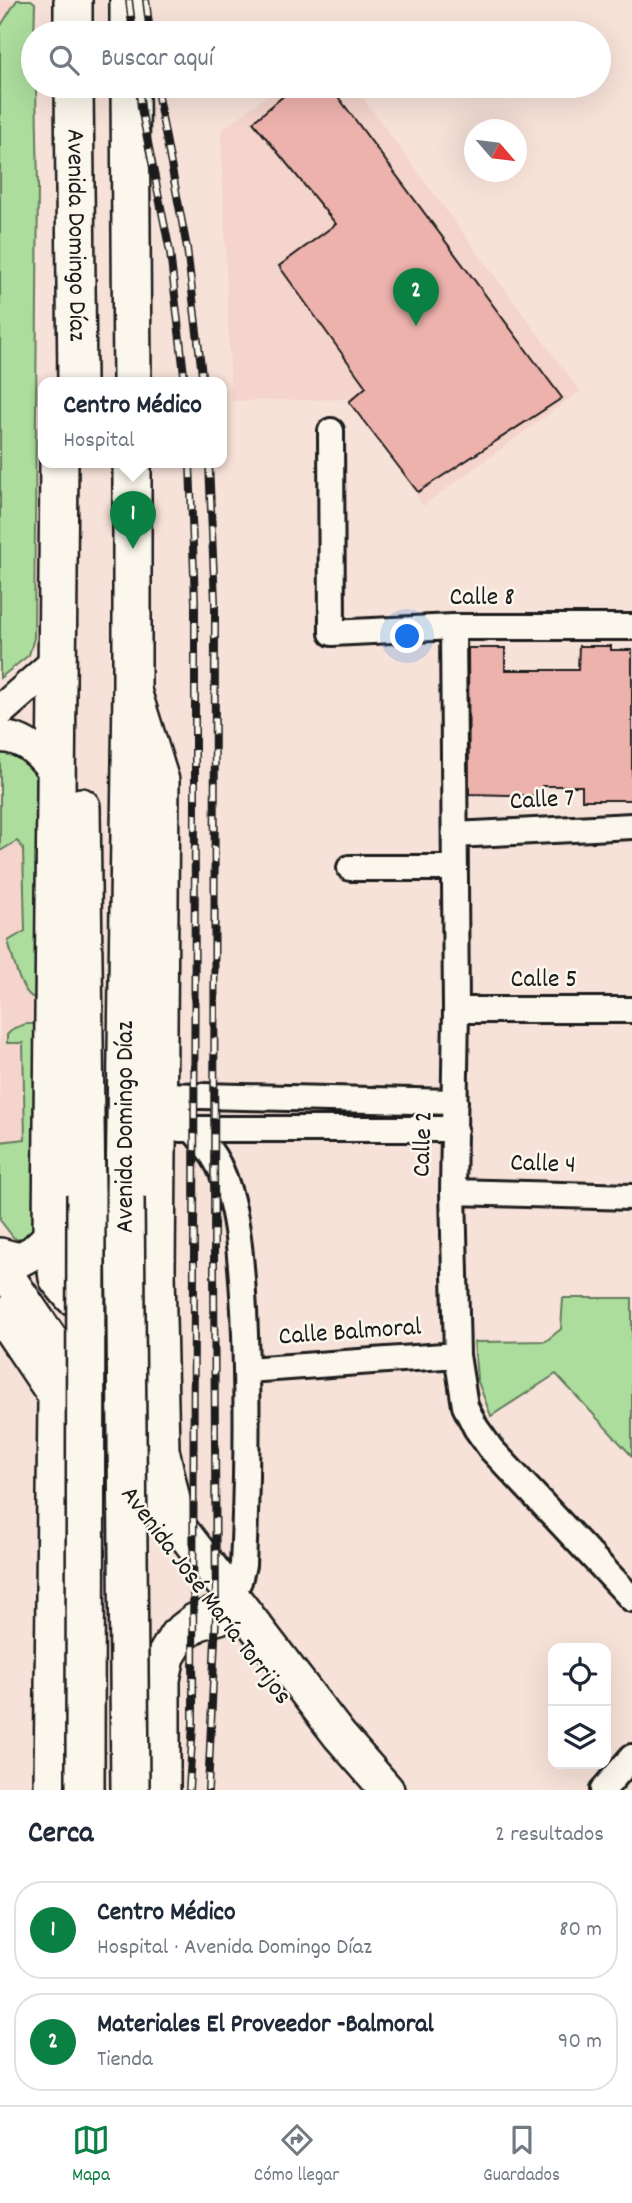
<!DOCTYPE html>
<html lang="es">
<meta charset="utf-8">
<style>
:root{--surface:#fff;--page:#f6f6f7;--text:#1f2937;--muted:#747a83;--line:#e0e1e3;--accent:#0b8043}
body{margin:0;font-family:Dekko,sans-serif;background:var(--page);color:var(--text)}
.controls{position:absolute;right:21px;bottom:21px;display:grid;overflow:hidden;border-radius:14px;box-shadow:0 7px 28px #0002}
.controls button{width:63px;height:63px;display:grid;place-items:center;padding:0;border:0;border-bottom:2px solid var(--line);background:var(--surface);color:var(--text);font:35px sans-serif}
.compass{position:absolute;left:464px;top:119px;width:63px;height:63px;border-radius:50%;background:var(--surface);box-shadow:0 7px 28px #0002;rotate:118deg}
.you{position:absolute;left:408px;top:637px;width:24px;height:24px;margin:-18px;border:5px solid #fff;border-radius:50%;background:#1a73e8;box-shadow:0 0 0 10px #1a73e833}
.badge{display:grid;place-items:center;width:46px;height:46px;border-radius:50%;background:var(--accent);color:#fff;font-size:23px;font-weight:700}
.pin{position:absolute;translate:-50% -58px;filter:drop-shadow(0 2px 4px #0008)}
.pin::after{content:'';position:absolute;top:37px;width:24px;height:21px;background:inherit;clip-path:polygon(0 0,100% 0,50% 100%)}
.popup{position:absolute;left:38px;top:377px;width:189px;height:91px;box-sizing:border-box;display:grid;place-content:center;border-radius:14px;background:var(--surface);filter:drop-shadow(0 2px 5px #0005);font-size:23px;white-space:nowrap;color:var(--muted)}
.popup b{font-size:26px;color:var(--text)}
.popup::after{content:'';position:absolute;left:50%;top:100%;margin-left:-14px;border:14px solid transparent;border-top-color:var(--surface)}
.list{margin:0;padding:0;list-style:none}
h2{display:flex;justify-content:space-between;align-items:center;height:91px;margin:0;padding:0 28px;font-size:30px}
h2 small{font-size:23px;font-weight:400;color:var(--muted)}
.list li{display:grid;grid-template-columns:46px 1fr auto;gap:21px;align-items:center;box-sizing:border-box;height:98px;margin:0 14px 14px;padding:0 14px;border:2px solid var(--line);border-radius:28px}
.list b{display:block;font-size:26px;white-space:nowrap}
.list p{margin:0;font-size:23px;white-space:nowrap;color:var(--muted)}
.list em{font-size:23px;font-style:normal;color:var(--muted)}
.icon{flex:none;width:38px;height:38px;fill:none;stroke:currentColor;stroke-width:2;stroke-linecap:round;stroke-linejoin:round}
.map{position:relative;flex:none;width:632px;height:1790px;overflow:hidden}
.search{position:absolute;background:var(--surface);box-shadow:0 7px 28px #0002;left:21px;right:21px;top:21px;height:77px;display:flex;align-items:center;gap:18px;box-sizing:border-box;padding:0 24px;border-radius:38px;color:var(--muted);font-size:26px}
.sheet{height:315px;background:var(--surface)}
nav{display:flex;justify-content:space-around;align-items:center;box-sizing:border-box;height:98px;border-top:2px solid var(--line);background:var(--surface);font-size:19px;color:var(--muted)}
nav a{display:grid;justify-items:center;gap:4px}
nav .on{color:var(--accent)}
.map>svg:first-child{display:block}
</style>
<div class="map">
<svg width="632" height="1790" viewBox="0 0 632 1790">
<rect width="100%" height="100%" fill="#f7e2d9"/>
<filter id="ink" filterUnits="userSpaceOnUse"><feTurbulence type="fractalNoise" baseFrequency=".0143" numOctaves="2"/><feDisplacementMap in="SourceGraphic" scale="14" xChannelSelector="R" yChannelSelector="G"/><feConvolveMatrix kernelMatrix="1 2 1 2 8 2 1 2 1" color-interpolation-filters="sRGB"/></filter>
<g filter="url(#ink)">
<path fill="#f4d4cc" d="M 0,0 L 17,0 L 0,27 Z
M 279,86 L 354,86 L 580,391 L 423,506 L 356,399 L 231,401 L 221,131 Z
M 0,751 L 36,774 L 38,787 L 36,1222 L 20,1241 L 13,1237 L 0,1220 Z"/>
<path fill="#acdd9d" stroke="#647c5c" stroke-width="2" d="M 17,0 L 31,0 L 35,3 L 33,86 L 36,86 L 38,184 L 34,638 L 29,655 L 0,678 L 0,27 Z
M 14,750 C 29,763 35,767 38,787 L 37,999 C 20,996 13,957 8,941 L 25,931 L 23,848 L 17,841 L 0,851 L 0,751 Z
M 26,1024 L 37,1024 L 36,1222 L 28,1237 L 20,1241 L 13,1237 L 0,1220 L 0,1142 L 25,1139 L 23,1043 L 7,1043 L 7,1035 L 14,1028 Z
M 563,1298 L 632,1298 L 632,1456 L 556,1374 L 491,1416 L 477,1379 L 474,1342 L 546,1341 L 561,1329 Z"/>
<path fill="#eeb2ad" stroke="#1c1c1c" stroke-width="2" d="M 295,86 L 330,86 L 562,398 L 418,492 L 349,402 L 366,387 L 279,266 L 336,224 L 253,122 Z
M 579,646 L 611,646 L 611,650 L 632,650 L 632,800 L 582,800 L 582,786 L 542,786 L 542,796 L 469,794 L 468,648 L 505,648 L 505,670 L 578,670 Z"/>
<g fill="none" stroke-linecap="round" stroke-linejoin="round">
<g stroke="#1c1c1c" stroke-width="30">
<path id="minor" d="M 331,431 L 332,633 L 453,627 L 632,627
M 453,627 L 456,1010 L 453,1192 L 457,1355 L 465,1406 L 476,1428 L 491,1449 L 632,1599
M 455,835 L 632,826
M 350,868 L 455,868
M 456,1010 L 632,1010
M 159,1095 C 179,1116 204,1138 218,1164 C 239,1206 241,1264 244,1310 C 248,1395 247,1481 243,1565 L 239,1581 L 231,1596
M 159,1095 L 455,1102
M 180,1129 L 455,1129
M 453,1192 L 632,1197
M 247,1370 L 457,1355
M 603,1790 L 632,1757"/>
</g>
<g stroke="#1c1c1c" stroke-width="35">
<path id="tertiary" d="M 0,711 L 58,660
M 0,737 C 26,737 43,756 57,776"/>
</g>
<g stroke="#1c1c1c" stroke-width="38">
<path id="secondary" d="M 0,1255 L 19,1260 L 34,1252 L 52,1235
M 0,1265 L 176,1523 L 339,1735 L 387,1790
M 0,1314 L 57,1399 L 135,1503"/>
</g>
<g stroke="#1c1c1c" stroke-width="42">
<g id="primary">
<path d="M 73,0 L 73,33"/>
<path d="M 129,0 L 129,33"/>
<path id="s1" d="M 74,86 L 77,383"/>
<path d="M 130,86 L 132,383"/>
<path d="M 59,463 L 52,1235 L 58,1278 L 73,1296 L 94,1305 L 116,1304 L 138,1292 L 156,1273"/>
<path d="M 132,691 L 160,781 L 156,1273 L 160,1450 L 176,1523"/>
<path d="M 81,807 L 86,1194"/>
<path d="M 125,1197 L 132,691 L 132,463"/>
<path d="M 53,1790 L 57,1399"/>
<path d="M 161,1790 L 161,1679 L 166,1656 L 178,1636 L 196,1622 L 219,1615"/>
</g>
</g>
<use href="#minor" stroke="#fbf7ec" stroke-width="24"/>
<use href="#tertiary" stroke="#fbf7ec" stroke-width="30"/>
<use href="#secondary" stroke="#fbf7ec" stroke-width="33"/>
<use href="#primary" stroke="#fbf7ec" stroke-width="37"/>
<g stroke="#1c1c1c" stroke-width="8">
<path id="rail" d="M 129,0 L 133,33
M 146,0 L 150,33
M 139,86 L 141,108 L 170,252 L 185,383
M 156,86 L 187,248 L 203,383
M 189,1790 L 193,1724 L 195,792 L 195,602 L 190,463
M 208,1790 L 216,1617 L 214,1269 L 215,602 L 209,463"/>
</g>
<use href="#rail" stroke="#fbf7ec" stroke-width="5" stroke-dasharray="16" stroke-linecap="butt"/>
<g stroke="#1c1c1c" stroke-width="42" stroke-linecap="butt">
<path id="primary-bridge" d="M 125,1197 L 130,1790
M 85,1790 L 86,1194"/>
</g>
<use href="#primary-bridge" stroke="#fbf7ec" stroke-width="37"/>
</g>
</g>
<g text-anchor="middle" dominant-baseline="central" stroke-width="5" stroke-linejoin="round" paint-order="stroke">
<g font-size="26" fill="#1c1c1c" stroke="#fbf7ec">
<text stroke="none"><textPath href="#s1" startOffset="149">Avenida Domingo Díaz</textPath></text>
<text x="482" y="598">Calle 8</text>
<text transform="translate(542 801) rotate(-3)">Calle 7</text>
<text x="544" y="980">Calle 5</text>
<text transform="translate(126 1127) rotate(-90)">Avenida Domingo Díaz</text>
<text transform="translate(424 1144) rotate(-88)">Calle 2</text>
<text transform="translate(543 1165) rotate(2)">Calle 4</text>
<text transform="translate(350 1333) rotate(-4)">Calle Balmoral</text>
<text transform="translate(205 1596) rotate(53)">Avenida José María Torrijos</text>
</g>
</g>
</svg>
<div class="controls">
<button><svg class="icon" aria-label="locate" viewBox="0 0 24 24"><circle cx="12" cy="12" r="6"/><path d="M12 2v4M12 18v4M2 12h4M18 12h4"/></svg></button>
<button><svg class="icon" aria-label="layers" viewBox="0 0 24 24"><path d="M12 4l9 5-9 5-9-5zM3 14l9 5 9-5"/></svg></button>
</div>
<svg class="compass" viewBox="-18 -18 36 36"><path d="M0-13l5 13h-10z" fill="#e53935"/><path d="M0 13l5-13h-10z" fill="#747a83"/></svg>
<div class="you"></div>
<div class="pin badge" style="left:133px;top:549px">1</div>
<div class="popup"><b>Centro Médico</b>Hospital</div>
<div class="pin badge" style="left:416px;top:326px">2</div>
<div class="search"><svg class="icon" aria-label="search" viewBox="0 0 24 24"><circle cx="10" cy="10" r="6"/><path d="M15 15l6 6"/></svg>Buscar aquí</div>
</div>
<section class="sheet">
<h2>Cerca<small>2 resultados</small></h2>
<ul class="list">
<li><span class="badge">1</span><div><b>Centro Médico</b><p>Hospital · Avenida Domingo Díaz</p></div><em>80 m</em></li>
<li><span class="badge">2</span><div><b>Materiales El Proveedor -Balmoral</b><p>Tienda</p></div><em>90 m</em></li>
</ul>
</section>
<nav>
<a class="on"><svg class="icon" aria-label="map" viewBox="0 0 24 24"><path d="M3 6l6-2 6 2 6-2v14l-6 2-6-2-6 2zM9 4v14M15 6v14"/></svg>Mapa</a>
<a><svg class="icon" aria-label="directions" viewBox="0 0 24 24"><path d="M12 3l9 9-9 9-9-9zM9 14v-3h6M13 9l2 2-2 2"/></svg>Cómo llegar</a>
<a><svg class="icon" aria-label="saved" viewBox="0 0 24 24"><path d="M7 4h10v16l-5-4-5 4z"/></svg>Guardados</a>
</nav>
